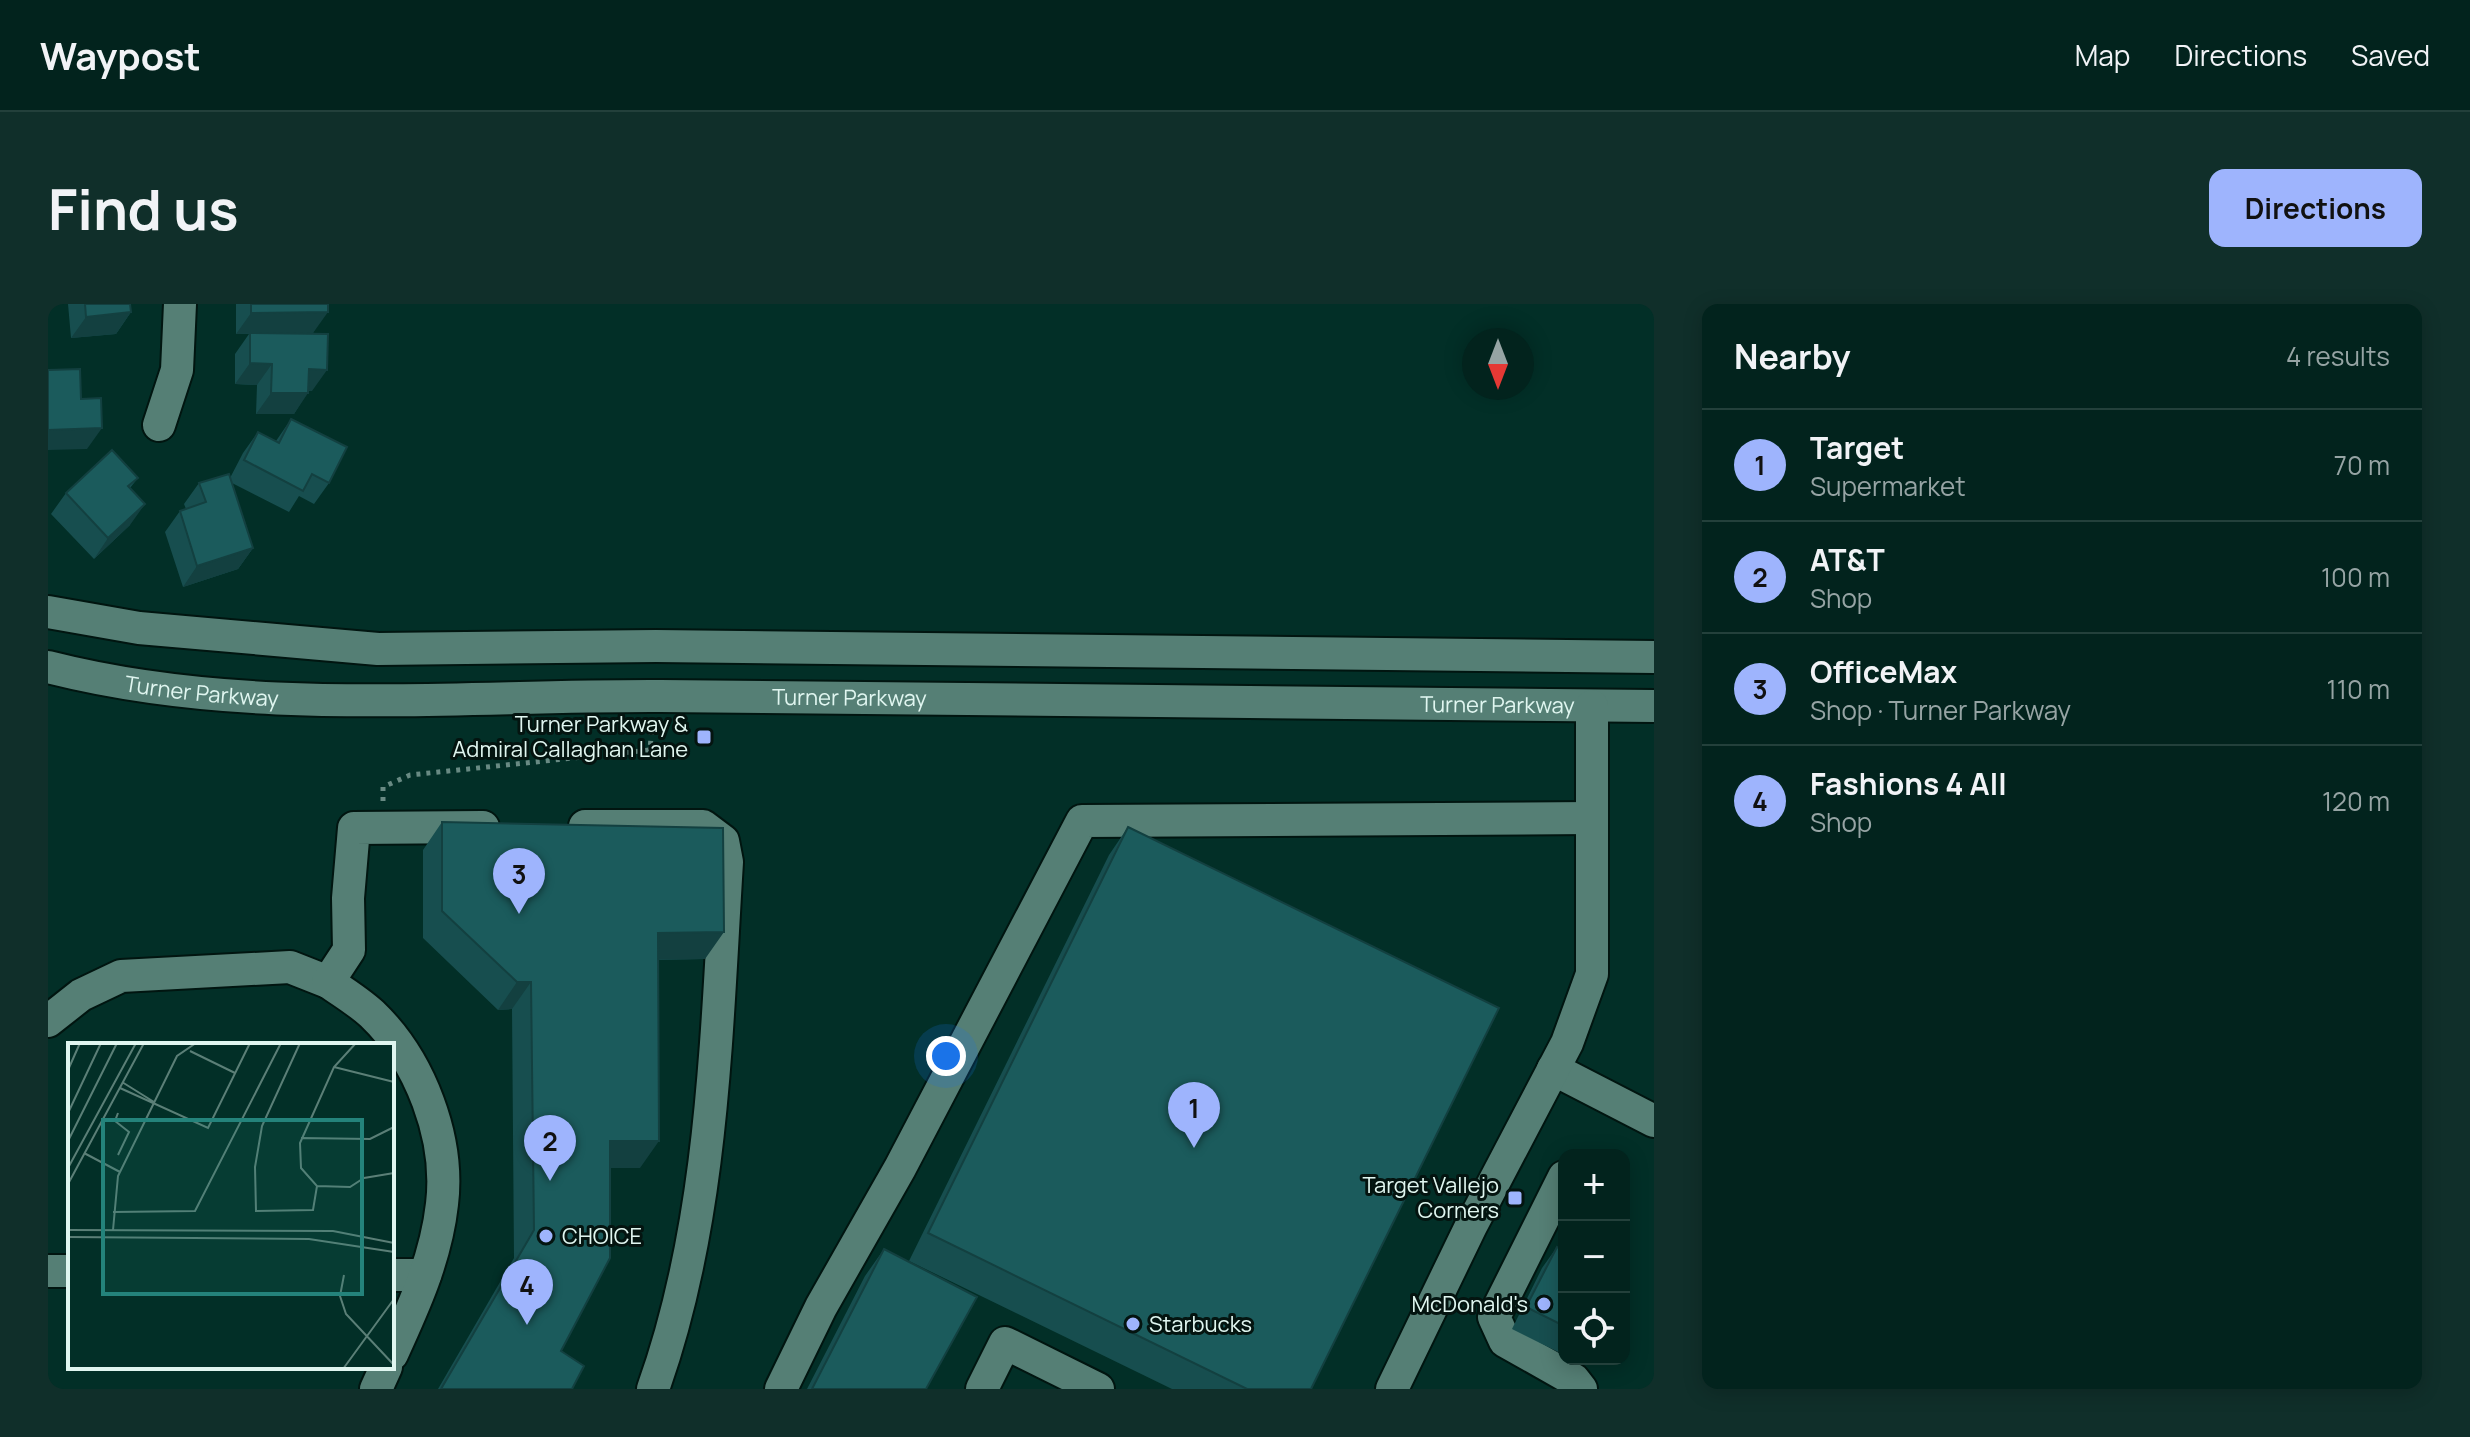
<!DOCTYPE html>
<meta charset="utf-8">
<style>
:root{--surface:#02231d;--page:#102f2a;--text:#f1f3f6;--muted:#96a4a4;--line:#23403b;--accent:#9eb4fd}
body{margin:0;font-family:Manrope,sans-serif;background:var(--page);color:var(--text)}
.controls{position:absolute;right:24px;bottom:24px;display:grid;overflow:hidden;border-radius:16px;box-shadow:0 4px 20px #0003}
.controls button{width:72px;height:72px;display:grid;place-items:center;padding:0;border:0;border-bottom:2px solid var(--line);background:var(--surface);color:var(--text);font:40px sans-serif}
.compass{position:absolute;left:1414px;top:24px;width:72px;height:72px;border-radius:50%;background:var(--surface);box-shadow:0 4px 20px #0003;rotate:180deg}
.you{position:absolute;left:898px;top:752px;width:28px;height:28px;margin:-20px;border:6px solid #fff;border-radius:50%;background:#1a73e8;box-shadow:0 0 0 12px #1a73e833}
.badge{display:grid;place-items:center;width:52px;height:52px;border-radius:50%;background:var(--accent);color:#111;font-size:26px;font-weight:700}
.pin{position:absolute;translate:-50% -66px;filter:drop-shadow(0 2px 4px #0008)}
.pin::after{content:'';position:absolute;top:42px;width:28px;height:24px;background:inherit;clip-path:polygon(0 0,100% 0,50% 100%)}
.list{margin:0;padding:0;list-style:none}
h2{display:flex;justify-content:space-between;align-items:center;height:104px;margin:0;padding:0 32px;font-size:34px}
h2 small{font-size:26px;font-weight:400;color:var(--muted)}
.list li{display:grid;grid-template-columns:52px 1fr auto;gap:24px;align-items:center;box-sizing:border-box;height:112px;padding:0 32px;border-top:2px solid var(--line)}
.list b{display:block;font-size:30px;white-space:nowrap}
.list p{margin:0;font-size:26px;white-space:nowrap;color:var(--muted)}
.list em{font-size:26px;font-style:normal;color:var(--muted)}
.icon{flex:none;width:44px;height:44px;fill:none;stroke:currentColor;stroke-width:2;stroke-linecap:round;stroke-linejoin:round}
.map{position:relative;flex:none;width:1606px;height:1085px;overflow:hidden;border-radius:16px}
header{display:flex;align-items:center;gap:48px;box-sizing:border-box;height:112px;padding:0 40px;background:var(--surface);border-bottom:2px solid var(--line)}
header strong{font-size:38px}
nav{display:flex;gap:44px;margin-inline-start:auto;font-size:28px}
.intro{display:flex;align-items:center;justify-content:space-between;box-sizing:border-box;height:192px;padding:0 48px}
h1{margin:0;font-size:56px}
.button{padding:20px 36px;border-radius:16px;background:var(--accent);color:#111;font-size:28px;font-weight:700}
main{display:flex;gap:48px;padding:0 48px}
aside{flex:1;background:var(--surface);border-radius:16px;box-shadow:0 4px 20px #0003}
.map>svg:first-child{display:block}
</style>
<header>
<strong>Waypost</strong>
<nav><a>Map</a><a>Directions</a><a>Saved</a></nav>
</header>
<div class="intro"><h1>Find us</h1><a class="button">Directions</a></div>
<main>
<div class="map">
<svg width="1606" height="1085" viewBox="0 0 1606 1085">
<rect width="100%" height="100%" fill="#022f27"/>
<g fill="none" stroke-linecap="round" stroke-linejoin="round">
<g stroke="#011510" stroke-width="36">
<g id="minor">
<path d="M 111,121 L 129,66 L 132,0"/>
<path d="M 0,308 L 91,324 L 330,345 L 608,342 L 1606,353"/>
<path id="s1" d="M 0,363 C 200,414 407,391 612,392 C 943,394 1275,400 1606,402"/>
<path d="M 537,522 L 655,522 L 675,537 L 679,558 C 668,734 665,918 605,1085"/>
<path d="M 0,717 L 33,691 L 73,672 L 242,663 L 280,678"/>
<path d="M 1505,765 L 1606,817"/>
<path d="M 1516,873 L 1446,1013 L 1457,1037 L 1526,1076 L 1533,1085"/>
<path d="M 0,967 L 22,967"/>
<path d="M 344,971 L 377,971"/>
<path d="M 344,1050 C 366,1002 388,954 394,900 C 402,834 372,756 324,710 C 311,698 295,688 280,678 L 301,646 L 300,594 L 306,524 L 435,523"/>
<path d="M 328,1085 L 338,1063"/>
<path d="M 733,1085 L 773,1003 L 852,864 L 1034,517 L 1544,514"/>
<path d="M 934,1085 L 957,1039 L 1050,1085"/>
<path d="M 1344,1085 L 1423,922 L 1519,739 L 1544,670 L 1544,402"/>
</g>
</g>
<path stroke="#688a83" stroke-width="5" stroke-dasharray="4 6" stroke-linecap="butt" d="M 335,497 L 335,483 L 362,471 L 602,446 L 604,421"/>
<use href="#minor" stroke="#557f75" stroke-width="32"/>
</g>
<path fill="#174e4f" d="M 20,0 L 82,0 L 83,8 L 68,30 L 23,34 Z
M 188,0 L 280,0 L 265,29 L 228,30 L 264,87 L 260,87 L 246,110 L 208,110 L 209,81 L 187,80 L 187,50 L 201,30 L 188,30 Z
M 243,115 L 281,179 L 266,200 L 251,192 L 241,208 L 184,179 L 205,244 L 190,265 L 135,283 L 117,228 L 132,207 L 138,205 L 136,200 L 151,179 L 182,174 L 195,149 L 210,128 L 228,137 Z
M 90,174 L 82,184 L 82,221 L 46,255 L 3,210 L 18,189 Z
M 394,518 L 657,655 L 610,656 L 592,864 L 562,864 L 513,1047 L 524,1085 L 390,1085 L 466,954 L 464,705 L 450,706 L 375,634 L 375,546 Z
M 1080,523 L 1263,1085 L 1124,1085 L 861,957 L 1061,551 Z
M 1509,943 L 1516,947 L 1516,1051 L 1464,1025 L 1494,964 Z
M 836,945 L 878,1085 L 759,1085 L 817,972 Z
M 1524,1055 L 1537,1055 L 1533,1060 Z"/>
<path fill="#134040" d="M 83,8 L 68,30 L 23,34 L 38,13 Z
M 280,8 L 265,29 L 188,30 L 203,9 Z
M 202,59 L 224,60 L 209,81 L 187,80 Z
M 261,65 L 279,66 L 264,87 L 246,86 Z
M 223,89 L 260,89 L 246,110 L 208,110 Z
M 54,124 L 39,145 L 0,146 L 0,126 Z
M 97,200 L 82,221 L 46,255 L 60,234 Z
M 205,244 L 190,265 L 135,283 L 149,262 Z
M 676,628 L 657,655 L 590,656 L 610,629 Z
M 469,678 L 483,678 L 464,705 L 450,706 Z
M 562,837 L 611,837 L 592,864 L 542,864 Z"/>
<path fill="#1b5b5c" stroke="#134040" stroke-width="2" d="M 37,0 L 82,0 L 83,8 L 38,13 Z
M 203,0 L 280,0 L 280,8 L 203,9 Z
M 202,29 L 280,30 L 279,66 L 261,65 L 260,89 L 223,89 L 224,60 L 202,59 Z
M 32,65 L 33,95 L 53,94 L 54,124 L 0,126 L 0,66 Z
M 243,115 L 299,143 L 281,179 L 264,170 L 255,187 L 196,156 L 210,128 L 231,139 Z
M 64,146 L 90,174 L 80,182 L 97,200 L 60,234 L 18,189 Z
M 181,170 L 205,244 L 149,262 L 132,207 L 158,198 L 151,179 Z
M 394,518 L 675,524 L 676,628 L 610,629 L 611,837 L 562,837 L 562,954 L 513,1047 L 536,1062 L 524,1085 L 393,1085 L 486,926 L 483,678 L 469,678 L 394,607 Z
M 1080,523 L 1451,704 L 1263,1085 L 1199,1085 L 880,929 Z
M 1509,943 L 1516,947 L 1516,1022 L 1478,1003 Z
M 836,945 L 929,993 L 878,1085 L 764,1085 Z"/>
<g fill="#9eb4fd" stroke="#041410" stroke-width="3">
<rect x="648" y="425" width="16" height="16" rx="4"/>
<rect x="1459" y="886" width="16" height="16" rx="4"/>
<circle cx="498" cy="932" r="8"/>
<circle cx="1496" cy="1000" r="8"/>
<circle cx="1085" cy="1020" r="8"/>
</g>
<g text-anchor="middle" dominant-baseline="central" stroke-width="6" stroke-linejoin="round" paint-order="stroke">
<g font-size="22" fill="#e0f6f0" stroke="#041410">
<text stroke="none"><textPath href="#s1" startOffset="156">Turner Parkway</textPath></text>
<text stroke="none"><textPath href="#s1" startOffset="804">Turner Parkway</textPath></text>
<text stroke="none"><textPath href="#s1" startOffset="1452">Turner Parkway</textPath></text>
</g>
<g font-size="22" fill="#e0f6f0" stroke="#041410" text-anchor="end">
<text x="640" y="420">Turner Parkway &amp;<tspan x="640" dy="25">Admiral Callaghan Lane</tspan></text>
<text x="1451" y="881">Target Vallejo<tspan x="1451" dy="25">Corners</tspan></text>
<text x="514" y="932" text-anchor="start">CHOICE</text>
<text x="1480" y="1000">McDonald's</text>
<text x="1101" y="1020" text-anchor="start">Starbucks</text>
</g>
</g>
<g transform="translate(20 739)">
<rect width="326" height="326" fill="#022f27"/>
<path fill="none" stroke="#5b7f77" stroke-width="2" d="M 232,0 L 194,83 L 187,124 L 188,168 L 245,167 L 249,143 L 233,125 L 232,100 L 266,24 L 288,0M 122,8 L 167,30M 266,24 L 326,39M 0,27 L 12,0M 54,39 L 86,59M 52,45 L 140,85 L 182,0M 0,70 L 33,0M 233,95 L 302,96 L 326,84M 0,98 L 49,0M 16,110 L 52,129M 50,112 L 61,89 L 47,78 L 50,70M 0,125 L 68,0M 0,141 L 76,0M 249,143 L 282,144 L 296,135 L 326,130M 45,169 L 127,168 L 213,0M 0,187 L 265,188 L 326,200M 45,187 L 50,133 L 109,13 L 128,0M 0,194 L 241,196 L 326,209M 276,232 L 272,253 L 278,271 L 326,322M 275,326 L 326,256"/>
<path fill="#24837b" fill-opacity="0.15" stroke="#24837b" stroke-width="4" d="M 35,77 L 294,77 L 294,251 L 35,251 Z"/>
<rect width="326" height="326" fill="none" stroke="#e0f6f0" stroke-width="4"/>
</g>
</svg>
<div class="controls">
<button>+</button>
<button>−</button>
<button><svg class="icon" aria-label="locate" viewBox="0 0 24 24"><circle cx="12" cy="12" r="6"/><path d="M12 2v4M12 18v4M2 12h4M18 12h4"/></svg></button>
</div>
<svg class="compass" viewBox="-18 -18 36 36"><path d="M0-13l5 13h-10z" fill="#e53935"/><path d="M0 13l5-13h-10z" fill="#96a4a4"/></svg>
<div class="you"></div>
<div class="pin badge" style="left:1146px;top:844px">1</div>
<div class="pin badge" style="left:502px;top:877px">2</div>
<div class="pin badge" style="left:471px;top:610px">3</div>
<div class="pin badge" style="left:479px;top:1021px">4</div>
</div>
<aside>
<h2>Nearby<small>4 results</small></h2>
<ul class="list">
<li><span class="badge">1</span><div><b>Target</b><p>Supermarket</p></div><em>70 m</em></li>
<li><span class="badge">2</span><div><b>AT&amp;T</b><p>Shop</p></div><em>100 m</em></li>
<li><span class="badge">3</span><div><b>OfficeMax</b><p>Shop · Turner Parkway</p></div><em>110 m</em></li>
<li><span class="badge">4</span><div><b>Fashions 4 All</b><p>Shop</p></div><em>120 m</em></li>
</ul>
</aside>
</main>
